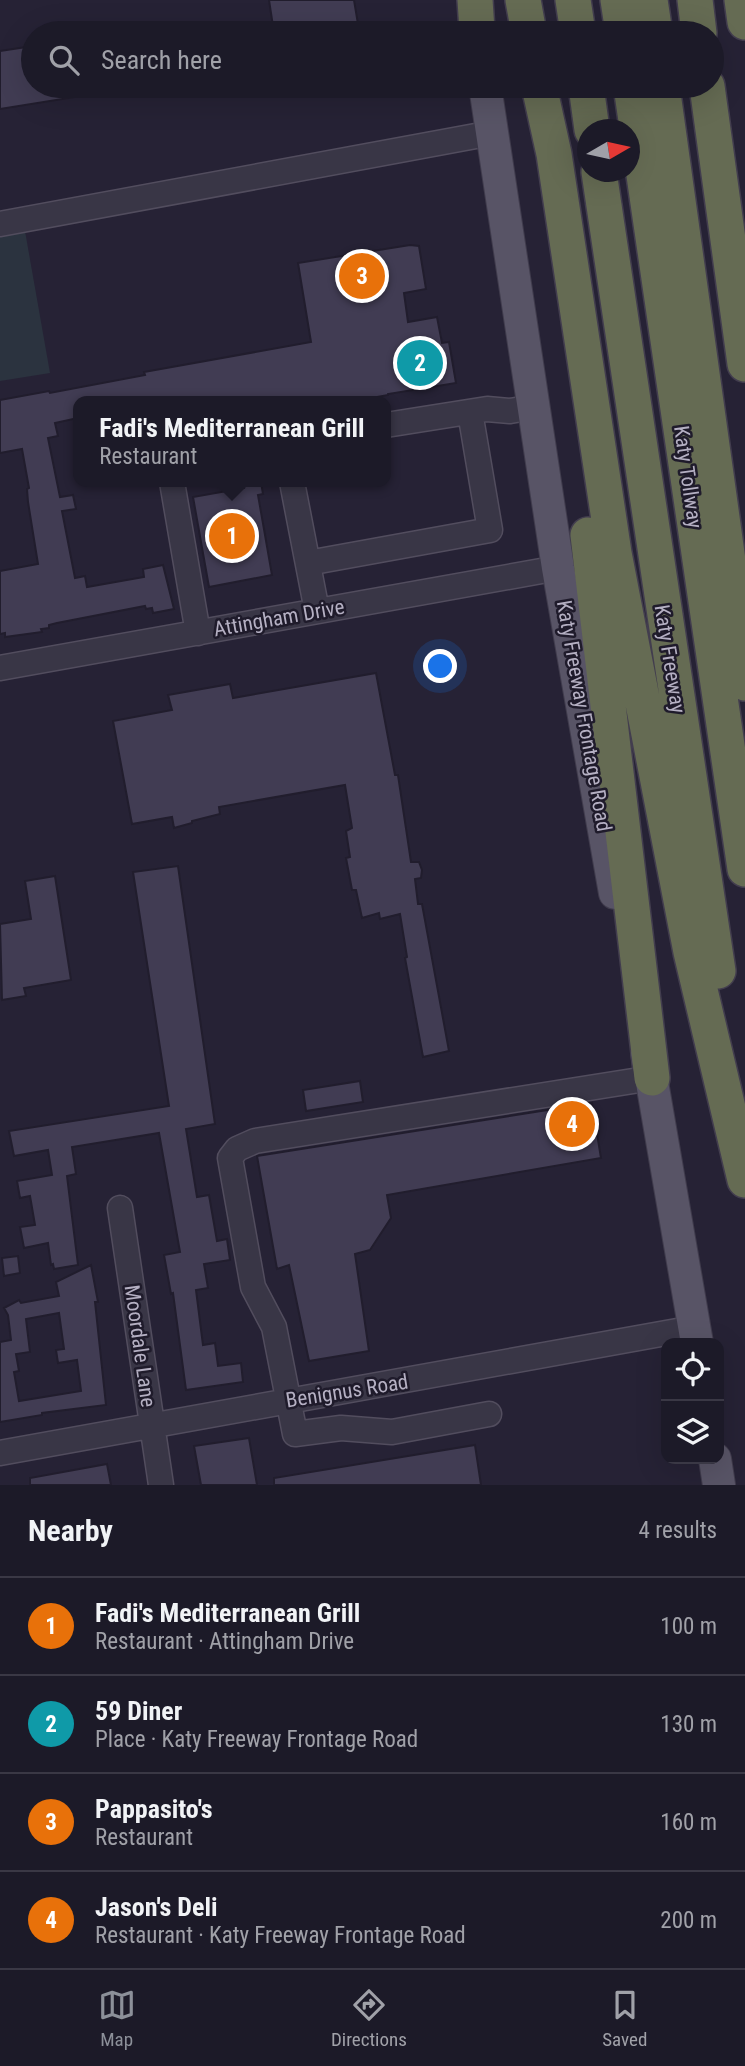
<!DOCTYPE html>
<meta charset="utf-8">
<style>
:root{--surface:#1c1a28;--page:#252330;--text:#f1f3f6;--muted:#a0a1a8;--line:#3a3845;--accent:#8c9099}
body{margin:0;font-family:"Roboto Condensed",sans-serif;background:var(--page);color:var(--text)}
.controls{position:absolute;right:21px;bottom:21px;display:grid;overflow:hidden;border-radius:14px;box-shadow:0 7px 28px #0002}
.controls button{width:63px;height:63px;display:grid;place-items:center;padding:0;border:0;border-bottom:2px solid var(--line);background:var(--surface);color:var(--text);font:35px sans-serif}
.compass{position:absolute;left:577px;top:119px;width:63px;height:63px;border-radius:50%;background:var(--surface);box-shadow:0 7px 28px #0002;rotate:81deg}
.you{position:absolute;left:441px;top:667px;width:24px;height:24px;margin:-18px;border:5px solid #fff;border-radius:50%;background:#1a73e8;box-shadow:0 0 0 10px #1a73e833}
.badge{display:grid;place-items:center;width:46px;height:46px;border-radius:50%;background:var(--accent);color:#fff;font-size:23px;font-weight:700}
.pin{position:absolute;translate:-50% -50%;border:4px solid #fff;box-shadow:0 2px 7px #0006}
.popup{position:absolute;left:73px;top:396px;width:318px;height:91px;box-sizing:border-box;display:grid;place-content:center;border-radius:14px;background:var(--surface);filter:drop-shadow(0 2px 5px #0005);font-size:23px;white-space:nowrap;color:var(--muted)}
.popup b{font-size:26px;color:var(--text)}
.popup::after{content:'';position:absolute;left:50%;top:100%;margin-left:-14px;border:14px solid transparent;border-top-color:var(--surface)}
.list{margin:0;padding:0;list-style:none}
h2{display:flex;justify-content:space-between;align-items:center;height:91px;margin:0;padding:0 28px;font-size:30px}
h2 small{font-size:23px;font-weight:400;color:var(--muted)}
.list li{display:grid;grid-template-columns:46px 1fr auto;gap:21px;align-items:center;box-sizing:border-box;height:98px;padding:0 28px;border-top:2px solid var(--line)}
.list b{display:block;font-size:26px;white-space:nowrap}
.list p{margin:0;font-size:23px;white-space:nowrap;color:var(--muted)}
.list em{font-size:23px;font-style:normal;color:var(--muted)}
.icon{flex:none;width:38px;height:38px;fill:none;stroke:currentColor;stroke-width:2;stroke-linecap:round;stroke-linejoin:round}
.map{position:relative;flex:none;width:745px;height:1485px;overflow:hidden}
.search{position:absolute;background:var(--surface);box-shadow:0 7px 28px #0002;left:21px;right:21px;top:21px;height:77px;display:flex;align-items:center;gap:18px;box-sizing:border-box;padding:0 24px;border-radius:38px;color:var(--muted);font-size:26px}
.sheet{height:483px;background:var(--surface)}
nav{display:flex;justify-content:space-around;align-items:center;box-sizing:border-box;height:98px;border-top:2px solid var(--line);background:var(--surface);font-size:19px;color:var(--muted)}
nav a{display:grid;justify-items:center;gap:4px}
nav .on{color:var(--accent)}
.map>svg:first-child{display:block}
</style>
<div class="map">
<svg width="745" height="1485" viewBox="0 0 745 1485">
<rect width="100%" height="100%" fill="#262235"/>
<path fill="#2b333f" d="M 25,231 L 50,373 L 0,381 L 0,232 Z"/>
<path fill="#413c53" stroke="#211d2d" stroke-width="2" fill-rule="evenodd" d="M 269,0 L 354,0 L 359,30 L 348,33 L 274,33 Z
M 33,46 L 33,86 L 74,86 L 75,97 L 0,109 L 0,51 Z
M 410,245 L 419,246 L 426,289 L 404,293 L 408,322 L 437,317 L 442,343 L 449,342 L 456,383 L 388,394 L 388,395 L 356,401 L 78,401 L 78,418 L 55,423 L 58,436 L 48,438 L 60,497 L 73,495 L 76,509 L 62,511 L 75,578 L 85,576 L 87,587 L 144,577 L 143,569 L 163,565 L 174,609 L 153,613 L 152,608 L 146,609 L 145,606 L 57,623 L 49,625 L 49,628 L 41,629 L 42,632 L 5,637 L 5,633 L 0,634 L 0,571 L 38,564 L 28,502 L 27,489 L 29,488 L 22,449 L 0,453 L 0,400 L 49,391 L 50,393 L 145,375 L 144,372 L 311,342 L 298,263 Z
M 243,482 L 261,482 L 263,494 L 258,495 L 272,575 L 209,587 L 193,497 L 244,488 Z
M 376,673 L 395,775 L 398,775 L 411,862 L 419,862 L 422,870 L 421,878 L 415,879 L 418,904 L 422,904 L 449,1051 L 423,1057 L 405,958 L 407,957 L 400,914 L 380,919 L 379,913 L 362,918 L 356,890 L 352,890 L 346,858 L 350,857 L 346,831 L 352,828 L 345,785 L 219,807 L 220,814 L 192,821 L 192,823 L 174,828 L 172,817 L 132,824 L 113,721 L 172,710 L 168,695 L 230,684 L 233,698 Z
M 178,866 L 215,1124 L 186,1129 L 197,1197 L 209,1195 L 217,1241 L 227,1239 L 230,1260 L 204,1264 L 208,1288 L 196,1290 L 203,1345 L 215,1343 L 218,1366 L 241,1363 L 243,1382 L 186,1390 L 173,1293 L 171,1294 L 164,1255 L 180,1252 L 159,1133 L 72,1147 L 76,1174 L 67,1176 L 78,1265 L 54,1269 L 53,1264 L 51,1265 L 48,1243 L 24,1248 L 20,1227 L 35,1225 L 30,1196 L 20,1198 L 17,1181 L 52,1175 L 48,1150 L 14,1156 L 9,1131 L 169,1106 L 133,872 Z
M 55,876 L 71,980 L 24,988 L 26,996 L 2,1000 L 0,924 L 31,919 L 25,881 Z
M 360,1081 L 363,1102 L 306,1111 L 303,1090 Z
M 592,1103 L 601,1158 L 387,1195 L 391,1218 L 370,1250 L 355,1254 L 369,1351 L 309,1361 L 289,1265 L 277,1269 L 257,1156 Z
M 18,1256 L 20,1273 L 4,1276 L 2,1258 Z
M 91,1265 L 98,1302 L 95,1302 L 106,1405 L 42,1413 L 42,1415 L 0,1422 L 0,1342 L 11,1340 L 8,1315 L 4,1308 L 19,1300 L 21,1303 L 59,1296 L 56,1282 ZM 59,1313 L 64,1349 L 56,1350 L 58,1363 L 77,1360 L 81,1391 L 19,1401 L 14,1372 L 19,1371 L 16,1354 L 30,1352 L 26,1319 Z
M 249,1438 L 257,1485 L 201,1485 L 194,1446 Z
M 475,1445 L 481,1485 L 274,1485 L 274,1478 Z
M 107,1464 L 111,1485 L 30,1485 L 30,1478 Z"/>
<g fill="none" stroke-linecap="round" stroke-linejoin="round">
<g stroke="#524d5e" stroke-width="27">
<path id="minor" d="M 0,224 L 492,133
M 386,425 L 487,409 L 510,411 L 533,407
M 172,482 L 198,633
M 292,482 L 317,611
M 308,563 L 490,530 L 470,412
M 0,668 L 558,568
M 120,1208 L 161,1485
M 489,1414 L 392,1432 L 341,1428 L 295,1434 L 274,1327 L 253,1287 L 230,1158 L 237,1149 L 255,1141 L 652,1078
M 0,1453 L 694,1328"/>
</g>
<g stroke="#403c4d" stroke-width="34">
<path id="major" d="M 485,86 L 558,568 L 615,893
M 647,1053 L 697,1343
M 715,1459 L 719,1485"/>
</g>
<g stroke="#423d4e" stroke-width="38">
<path id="highway" d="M 475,0 L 477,30
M 523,0 L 529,33
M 573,0 L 578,33
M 618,0 L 623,33
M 650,0 L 655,33
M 695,0 L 699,33
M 742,0 L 745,22
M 539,86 L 554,154 L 614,553 L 691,952 L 745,1180
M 586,86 L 592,130
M 631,86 L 745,869
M 662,86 L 745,683
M 707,86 L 745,364
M 599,172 L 718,971
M 588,535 L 652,1078"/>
</g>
<use href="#minor" stroke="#393646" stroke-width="24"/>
<use href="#major" stroke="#585466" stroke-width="32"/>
<use href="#highway" stroke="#656b53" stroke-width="35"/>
</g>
<g text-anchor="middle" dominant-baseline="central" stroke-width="5" stroke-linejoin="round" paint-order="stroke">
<g font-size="21" fill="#b5b0c3" stroke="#1f1b2b">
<text transform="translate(688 477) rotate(82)">Katy Tollway</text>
<text transform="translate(279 618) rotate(-10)">Attingham Drive</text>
<text transform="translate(670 659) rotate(81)">Katy Freeway</text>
<text transform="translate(584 716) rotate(80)">Katy Freeway Frontage Road</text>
<text transform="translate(140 1346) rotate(82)">Moordale Lane</text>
<text transform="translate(347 1391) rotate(-9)">Benignus Road</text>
</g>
</g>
</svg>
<div class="controls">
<button><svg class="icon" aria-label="locate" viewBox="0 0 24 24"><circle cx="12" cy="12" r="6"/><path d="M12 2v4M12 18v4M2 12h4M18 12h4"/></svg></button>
<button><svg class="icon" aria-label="layers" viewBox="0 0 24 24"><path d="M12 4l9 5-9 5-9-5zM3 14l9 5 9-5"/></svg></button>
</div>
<svg class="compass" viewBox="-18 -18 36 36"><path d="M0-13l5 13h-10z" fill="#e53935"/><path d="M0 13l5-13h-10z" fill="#a0a1a8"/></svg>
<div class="you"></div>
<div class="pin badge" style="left:232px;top:536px;background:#e8710a">1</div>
<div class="popup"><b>Fadi's Mediterranean Grill</b>Restaurant</div>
<div class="pin badge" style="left:420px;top:363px;background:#0f9aa8">2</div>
<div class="pin badge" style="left:362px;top:276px;background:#e8710a">3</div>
<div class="pin badge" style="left:572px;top:1124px;background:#e8710a">4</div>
<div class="search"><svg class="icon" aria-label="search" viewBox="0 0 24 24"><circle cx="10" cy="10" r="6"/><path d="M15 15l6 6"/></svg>Search here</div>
</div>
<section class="sheet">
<h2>Nearby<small>4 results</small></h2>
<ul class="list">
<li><span class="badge" style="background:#e8710a">1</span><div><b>Fadi's Mediterranean Grill</b><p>Restaurant · Attingham Drive</p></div><em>100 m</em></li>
<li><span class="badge" style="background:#0f9aa8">2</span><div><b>59 Diner</b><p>Place · Katy Freeway Frontage Road</p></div><em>130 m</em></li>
<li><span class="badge" style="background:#e8710a">3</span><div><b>Pappasito's</b><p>Restaurant</p></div><em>160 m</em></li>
<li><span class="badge" style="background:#e8710a">4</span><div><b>Jason's Deli</b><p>Restaurant · Katy Freeway Frontage Road</p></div><em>200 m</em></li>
</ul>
</section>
<nav>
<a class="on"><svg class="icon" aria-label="map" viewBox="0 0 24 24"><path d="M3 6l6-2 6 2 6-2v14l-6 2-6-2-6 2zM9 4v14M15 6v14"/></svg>Map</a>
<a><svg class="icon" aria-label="directions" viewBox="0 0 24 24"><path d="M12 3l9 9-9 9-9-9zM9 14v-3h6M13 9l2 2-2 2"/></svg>Directions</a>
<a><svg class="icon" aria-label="saved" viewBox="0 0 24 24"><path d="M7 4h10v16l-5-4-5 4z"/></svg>Saved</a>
</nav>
